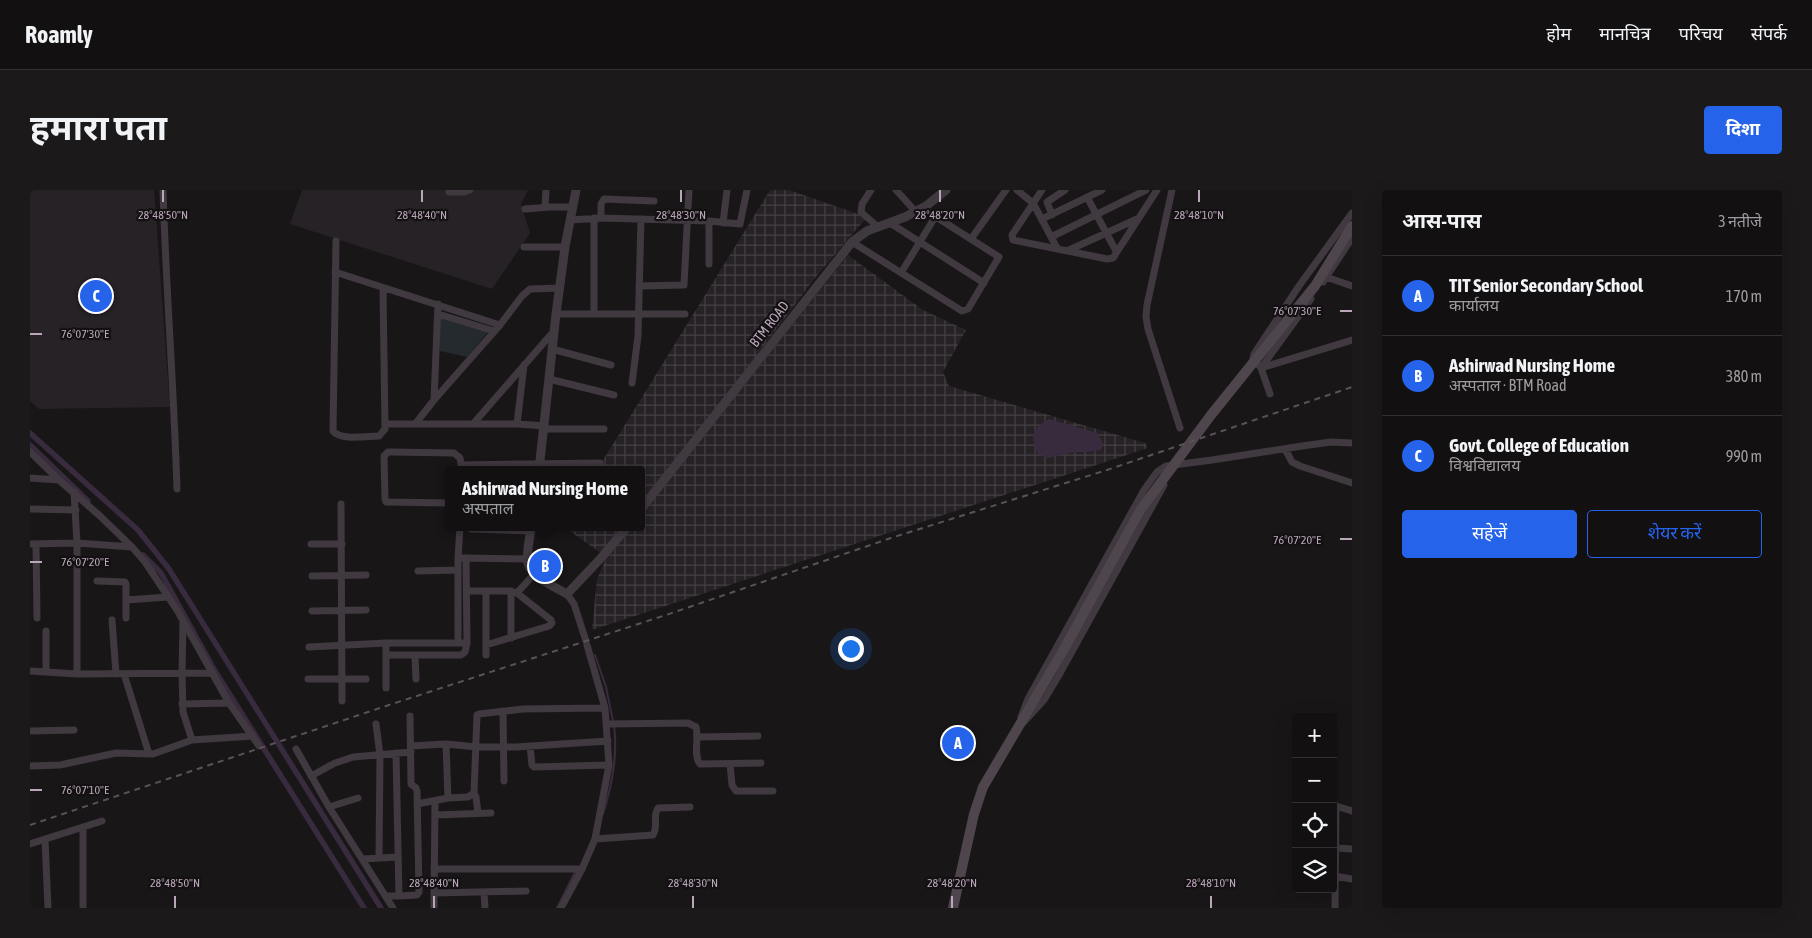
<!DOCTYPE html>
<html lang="hi">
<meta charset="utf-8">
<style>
:root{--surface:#131012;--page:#1c191b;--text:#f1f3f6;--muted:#9d9d9f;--line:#323032;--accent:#2563eb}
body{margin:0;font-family:"Asap Condensed","Noto Sans Devanagari",sans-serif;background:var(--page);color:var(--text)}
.controls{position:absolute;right:15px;bottom:15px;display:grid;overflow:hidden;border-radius:5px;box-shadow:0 5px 20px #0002}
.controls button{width:45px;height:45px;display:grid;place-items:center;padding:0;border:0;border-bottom:1px solid var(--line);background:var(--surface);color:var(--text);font:25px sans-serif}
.you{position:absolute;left:820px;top:458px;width:18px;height:18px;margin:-12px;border:4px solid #fff;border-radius:50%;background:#1a73e8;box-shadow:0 0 0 8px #1a73e833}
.badge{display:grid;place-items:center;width:32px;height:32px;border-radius:50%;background:var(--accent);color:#fff;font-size:16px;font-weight:700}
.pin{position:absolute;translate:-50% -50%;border:2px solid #fff;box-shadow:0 1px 5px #0006}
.popup{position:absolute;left:415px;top:276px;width:200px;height:65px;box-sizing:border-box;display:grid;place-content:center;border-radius:5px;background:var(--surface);filter:drop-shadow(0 1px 4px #0005);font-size:16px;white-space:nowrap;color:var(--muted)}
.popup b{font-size:19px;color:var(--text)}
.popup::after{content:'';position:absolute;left:50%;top:100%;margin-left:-10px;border:10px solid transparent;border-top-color:var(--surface)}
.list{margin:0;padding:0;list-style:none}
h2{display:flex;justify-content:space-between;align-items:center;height:65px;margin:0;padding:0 20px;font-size:21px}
h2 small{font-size:16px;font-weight:400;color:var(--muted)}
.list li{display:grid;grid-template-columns:32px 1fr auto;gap:15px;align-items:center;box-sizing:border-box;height:80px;padding:0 20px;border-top:1px solid var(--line)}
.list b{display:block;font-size:19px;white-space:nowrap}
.list p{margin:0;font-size:16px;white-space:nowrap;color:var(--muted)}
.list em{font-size:16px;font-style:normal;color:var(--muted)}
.actions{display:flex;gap:10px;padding:15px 20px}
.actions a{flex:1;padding:11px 0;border:1px solid var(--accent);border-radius:5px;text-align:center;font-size:18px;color:var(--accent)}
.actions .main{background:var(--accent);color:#fff}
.icon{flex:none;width:28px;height:28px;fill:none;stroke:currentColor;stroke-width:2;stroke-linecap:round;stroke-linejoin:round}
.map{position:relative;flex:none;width:1322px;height:718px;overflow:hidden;border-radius:5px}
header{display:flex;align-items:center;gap:30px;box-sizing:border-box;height:70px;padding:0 25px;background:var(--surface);border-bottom:1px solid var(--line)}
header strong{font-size:24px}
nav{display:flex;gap:28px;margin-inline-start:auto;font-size:18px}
.intro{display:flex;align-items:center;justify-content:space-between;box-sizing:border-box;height:120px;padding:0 30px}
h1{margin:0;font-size:35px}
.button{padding:12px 22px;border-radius:5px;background:var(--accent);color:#fff;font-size:18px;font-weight:700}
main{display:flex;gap:30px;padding:0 30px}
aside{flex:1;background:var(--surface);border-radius:5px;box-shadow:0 5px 20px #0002}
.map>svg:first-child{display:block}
</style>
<header>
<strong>Roamly</strong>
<nav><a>होम</a><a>मानचित्र</a><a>परिचय</a><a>संपर्क</a></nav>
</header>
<div class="intro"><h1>हमारा पता</h1><a class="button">दिशा</a></div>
<main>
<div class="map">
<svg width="1322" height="718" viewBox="0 0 1322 718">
<defs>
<pattern id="industrial-grid" width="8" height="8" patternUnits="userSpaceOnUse" patternTransform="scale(1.25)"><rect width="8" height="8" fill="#262225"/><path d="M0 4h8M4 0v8" fill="none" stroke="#433f43"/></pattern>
</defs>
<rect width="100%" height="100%" fill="#191618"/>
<path fill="#262225" d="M 0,0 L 124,0 L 140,217 L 9,219 L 0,211 Z
M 272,0 L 498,0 L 491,14 L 500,43 L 462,99 L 260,34 Z"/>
<path fill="url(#industrial-grid)" d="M 740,0 L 759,0 L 837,27 L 785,88 L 664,249 L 611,314 L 611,280 L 567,280 Z
M 818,65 L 893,120 L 936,140 L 913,182 L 919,196 L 1115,253 L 1118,258 L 562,440 L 567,389 L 575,371 L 602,337 L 611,337 L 611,325 Z
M 534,337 L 592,337 L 571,363 Z"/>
<path fill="#242a2e" d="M 410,128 L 458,142 L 437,167 L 410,161 Z"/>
<path fill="#392b3e" d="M 1019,229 L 1067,243 L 1073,253 L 1071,260 L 1058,262 L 1045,262 L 1018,268 L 1007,263 C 1001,244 1001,239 1019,229 Z"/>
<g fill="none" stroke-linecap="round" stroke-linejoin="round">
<path stroke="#392b3e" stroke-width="2" d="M 565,465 L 576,497 L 583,531
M 573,624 C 582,595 588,566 584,535
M 527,718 L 545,682"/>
<path stroke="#392b3e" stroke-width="5.5" d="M 0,243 L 108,340 L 139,379 L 351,718
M 0,255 L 58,311
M 113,365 L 131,383 L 185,481 L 334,718"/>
<path stroke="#403940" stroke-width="7" d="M 133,0 C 136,100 144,199 147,299
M 841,0 L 832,14 L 831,22 L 848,37
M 866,0 L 886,22
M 987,0 L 1003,13 L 1027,58
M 1012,0 L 982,45 L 983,50 L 1077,69 L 1083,68 L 1127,0
M 1142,0 L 1117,115 L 1116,127 L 1118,139 L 1150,238
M 419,2 L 434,2 L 440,0
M 1057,7 L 1086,61
M 515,17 L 516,0
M 495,19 L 520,17 L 542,17
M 1022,25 L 1017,12 L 1035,0
M 571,28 L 571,14 L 574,9 L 624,11
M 1012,29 L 1072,0
M 540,30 L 571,28 L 679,31 L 710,34 L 717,0
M 679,31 L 679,74
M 693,33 L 697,0
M 860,33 L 954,93
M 1021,47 L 1116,0
M 941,49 L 976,0
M 306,51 L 303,241 C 311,251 337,246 349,246 L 355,239 L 353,98
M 822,52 L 932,121 L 938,119 L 969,67 L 892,18
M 494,57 L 535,57
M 1039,60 L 1107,29
M 305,82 L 470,135
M 871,83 L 905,27
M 1296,87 L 1322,96
M 1293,92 L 1322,48
M 609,96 L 654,95 L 659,0
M 1281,109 L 1231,178 L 1223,169 L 1224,164 L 1269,96 L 1322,23
M 408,124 L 464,141
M 526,124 L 655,124
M 564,124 L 564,28
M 522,159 L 581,175
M 519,189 L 584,205
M 602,193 L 608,146 L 611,29
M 1240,204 L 1231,178 L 1322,150
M 404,210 L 408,114
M 386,233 L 404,210 L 470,135 L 492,106 L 500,99 L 530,98
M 355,234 L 487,234 L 515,236
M 443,234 L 524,141
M 487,234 L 494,175
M 515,239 L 574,239
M 1255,259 L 1262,272 L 1270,276 L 1322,293
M 0,262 L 29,290
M 432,275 L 570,273
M 0,288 L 29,290 L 70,326 L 102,357 L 115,372 L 147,420 L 199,513 L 229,556
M 44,302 L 47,353 L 47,484
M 419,313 L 356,312 L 355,309 L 354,266 L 358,262 L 361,262 L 424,263 L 430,268 L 432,280
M 311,314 L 312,511
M 0,319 L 46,320
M 441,339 L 501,341
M 0,354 L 47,353 L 102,357
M 6,354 L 7,428
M 281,354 L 312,354
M 433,368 L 498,369
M 388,381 L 428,380
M 282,386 L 336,385
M 67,391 L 95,392 L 96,394 L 96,428
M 437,401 L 481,401 L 487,403 L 505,383
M 537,404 L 544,414 L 556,451
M 96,410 L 138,407
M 282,421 L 336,420
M 82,430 L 86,484
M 153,432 L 152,483 L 153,522 L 162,550
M 481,448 L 481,401
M 428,453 L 428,368 L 430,337
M 456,455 L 519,436 L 522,433 L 521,430 L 487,403
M 557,455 L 575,518 L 579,575 L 565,649
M 279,457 L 356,453 L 437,453
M 356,465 L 431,465 L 435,462 L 437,453 L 436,368
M 456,465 L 456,401
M 385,466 L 386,489
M 0,481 L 47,484 L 183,483
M 16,482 L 16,441
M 94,484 L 119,564
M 278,489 L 336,489
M 356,498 L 356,453
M 152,514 L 199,513
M 473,521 L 474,591
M 991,527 L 998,509 L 1114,300 L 1127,282 L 1136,276 L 1182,270 L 1272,256 L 1301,252 L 1322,253
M 994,532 L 1014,510 L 1029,485 L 1134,295
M 346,534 L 350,565 L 349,668
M 577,534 L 658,533 L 666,537 C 669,548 663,566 670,574 L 731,573
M 0,541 L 44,540
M 668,547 L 728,546
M 416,554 L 418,608
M 381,556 L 416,554 L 447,557 L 486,557 L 578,551
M 500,556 L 502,575 L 504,577 L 579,575
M 266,559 L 299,617 L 363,718
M 700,574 L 702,595 L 706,601 L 743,601
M 0,576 L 30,575 L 86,563 L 123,564 L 162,550 L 223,546
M 281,586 L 305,573 L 323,567 L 381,562
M 444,603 L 446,607 L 448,623
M 387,614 L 418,608 L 438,607 L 444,603 L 447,525 L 449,524 L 493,519 L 575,518
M 299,617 L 328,608
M 405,625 L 461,623
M 15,649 L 18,718
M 0,654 L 72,631
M 1306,658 L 1322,659
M 333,669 L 368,667
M 404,679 L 552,679
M 1305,686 L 1322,689
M 454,702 L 455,718
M 404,703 L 496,701
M 356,706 L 369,706 L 366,563
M 369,706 L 387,705 L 389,702 L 387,601 L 386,598 L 381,594 L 380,526
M 53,718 L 53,637
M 404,718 L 405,611
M 531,718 L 552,679 L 565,649 L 623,645 C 629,636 622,626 628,618 L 660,617
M 1305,718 L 1306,616 L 1322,621"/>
<path stroke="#403940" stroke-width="9" d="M 509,280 L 526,124 L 535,57 L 546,0
M 611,319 L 822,52 L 837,41 L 875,27 L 896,16 L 916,0
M 501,337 C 500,348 496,362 498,373 C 501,387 525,397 537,404 L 572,367 L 597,337"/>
<path stroke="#4e454d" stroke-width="10" d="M 923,718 L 944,624 L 953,597 L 1033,461 L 1111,319 L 1181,225 L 1285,96 L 1322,36"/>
<path stroke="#5b515a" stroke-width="2" stroke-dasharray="6 5" stroke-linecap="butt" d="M 0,635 L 362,514 L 636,425 L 861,348 L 1077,280 L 1322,197"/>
</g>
<path fill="none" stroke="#baa7ba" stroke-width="2" d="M 133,0 L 133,12M 392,0 L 392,12M 651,0 L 651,12M 910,0 L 910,12M 1169,0 L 1169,12M 1310,121 L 1322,121M 0,144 L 12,144M 1310,349 L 1322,349M 0,372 L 12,372M 0,600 L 12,600M 145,706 L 145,718M 404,706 L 404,718M 663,706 L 663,718M 922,706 L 922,718M 1181,706 L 1181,718"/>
<g text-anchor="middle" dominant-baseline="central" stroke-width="4.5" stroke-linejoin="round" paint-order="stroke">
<g font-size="14" fill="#baa7ba" stroke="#141113">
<text transform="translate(739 134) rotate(-52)">BTM ROAD</text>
</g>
</g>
<g font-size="12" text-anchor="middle" fill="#baa7ba" stroke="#141113" stroke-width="4.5" stroke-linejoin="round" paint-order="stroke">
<text x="133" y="29">28°48'50"N</text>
<text x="392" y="29">28°48'40"N</text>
<text x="651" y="29">28°48'30"N</text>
<text x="910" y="29">28°48'20"N</text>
<text x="1169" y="29">28°48'10"N</text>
<text x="1267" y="125">76°07'30"E</text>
<text x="55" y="148">76°07'30"E</text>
<text x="1267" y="354">76°07'20"E</text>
<text x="55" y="376">76°07'20"E</text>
<text x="55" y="604">76°07'10"E</text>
<text x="145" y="697">28°48'50"N</text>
<text x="404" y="697">28°48'40"N</text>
<text x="663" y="697">28°48'30"N</text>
<text x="922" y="697">28°48'20"N</text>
<text x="1181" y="697">28°48'10"N</text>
</g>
</svg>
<div class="controls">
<button>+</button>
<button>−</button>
<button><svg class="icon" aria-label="locate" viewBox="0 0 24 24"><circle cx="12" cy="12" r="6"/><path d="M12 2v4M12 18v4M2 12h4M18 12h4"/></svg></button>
<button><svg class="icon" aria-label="layers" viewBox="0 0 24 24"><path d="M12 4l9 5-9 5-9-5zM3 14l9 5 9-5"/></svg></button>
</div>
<div class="you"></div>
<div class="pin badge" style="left:928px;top:553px">A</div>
<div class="pin badge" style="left:515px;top:376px">B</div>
<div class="popup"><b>Ashirwad Nursing Home</b>अस्पताल</div>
<div class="pin badge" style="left:66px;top:106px">C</div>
</div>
<aside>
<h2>आस-पास<small>3 नतीजे</small></h2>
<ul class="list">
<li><span class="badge">A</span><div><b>TIT Senior Secondary School</b><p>कार्यालय</p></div><em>170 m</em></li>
<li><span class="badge">B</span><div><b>Ashirwad Nursing Home</b><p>अस्पताल · BTM Road</p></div><em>380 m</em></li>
<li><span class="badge">C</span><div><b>Govt. College of Education</b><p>विश्वविद्यालय</p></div><em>990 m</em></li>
</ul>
<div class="actions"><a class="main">सहेजें</a><a>शेयर करें</a></div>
</aside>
</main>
